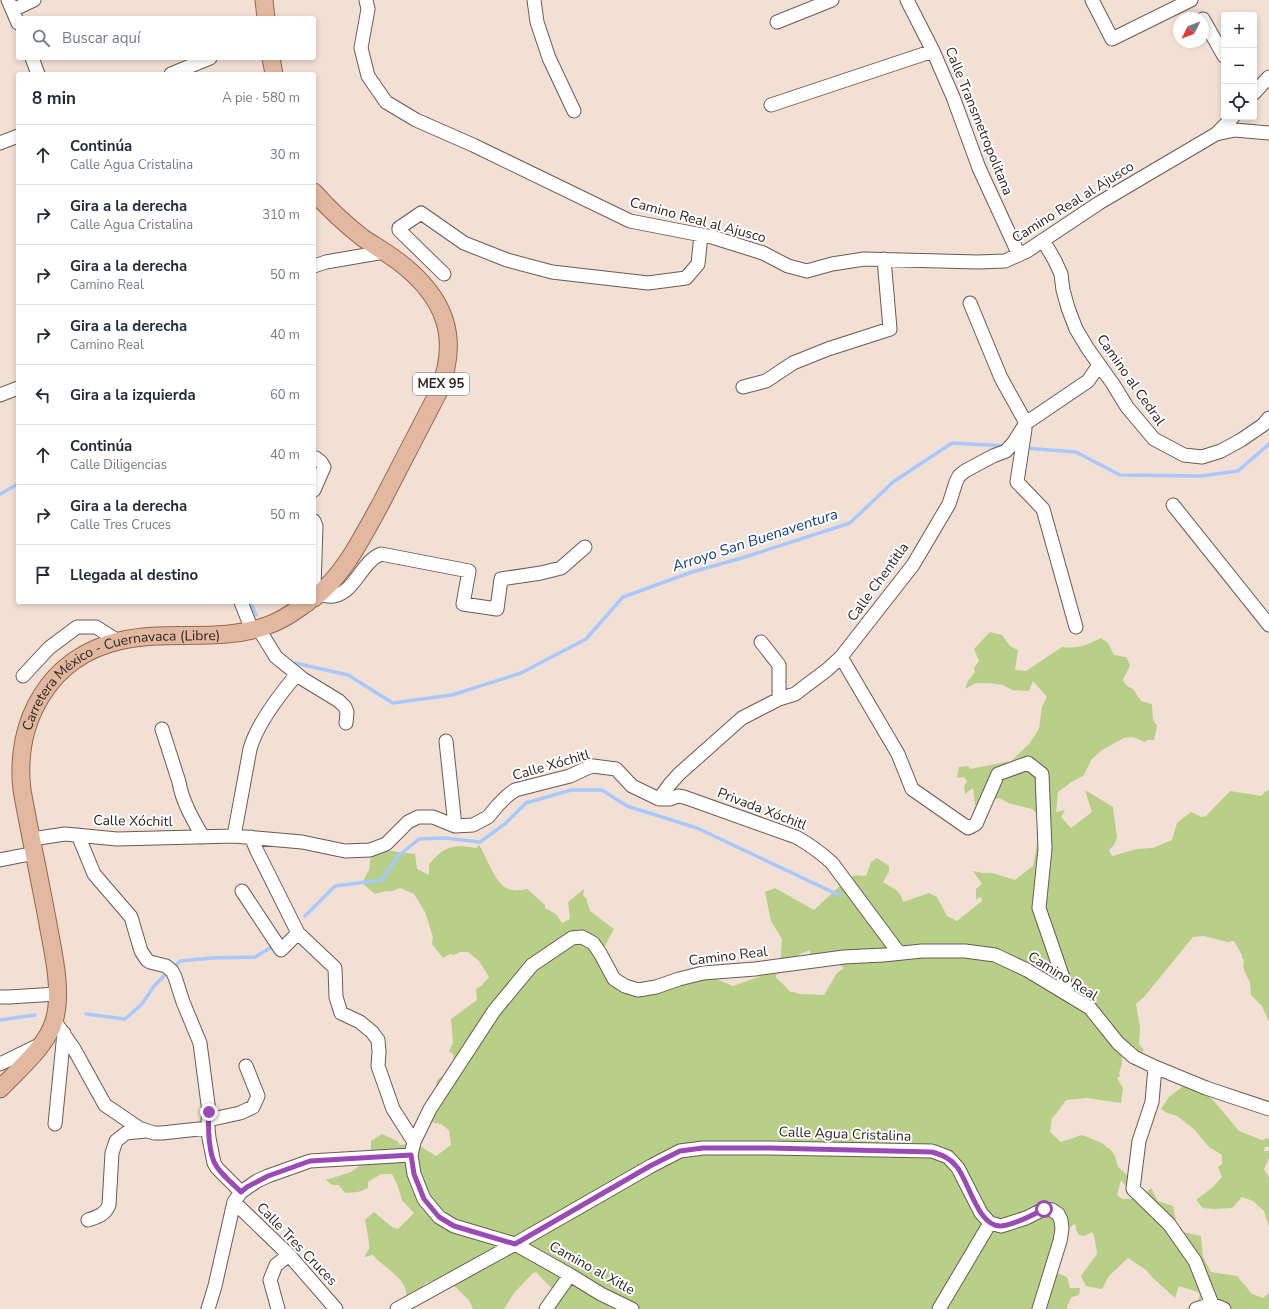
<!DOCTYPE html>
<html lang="es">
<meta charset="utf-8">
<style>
:root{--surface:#fff;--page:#f2f2f3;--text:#1f2937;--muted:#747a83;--line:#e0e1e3}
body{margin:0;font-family:"Nunito Sans",sans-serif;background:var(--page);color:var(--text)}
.controls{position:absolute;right:12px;top:12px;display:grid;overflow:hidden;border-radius:4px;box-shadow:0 2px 6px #0003}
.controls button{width:36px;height:36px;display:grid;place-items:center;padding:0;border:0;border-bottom:1px solid var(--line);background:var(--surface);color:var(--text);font:20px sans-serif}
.compass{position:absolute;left:1173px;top:12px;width:36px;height:36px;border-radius:50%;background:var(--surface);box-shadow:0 2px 6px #0003;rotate:227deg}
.stop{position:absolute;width:12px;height:12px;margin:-9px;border:3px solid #9b49b7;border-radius:50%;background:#fff}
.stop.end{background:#9b49b7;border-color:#fff;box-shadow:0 1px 4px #0008}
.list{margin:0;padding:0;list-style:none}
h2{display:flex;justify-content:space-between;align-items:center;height:52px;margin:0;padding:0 16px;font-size:17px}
h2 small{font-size:13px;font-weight:400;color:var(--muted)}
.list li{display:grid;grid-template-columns:26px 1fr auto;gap:12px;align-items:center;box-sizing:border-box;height:60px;padding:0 16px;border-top:1px solid var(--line)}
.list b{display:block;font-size:15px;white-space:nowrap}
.list p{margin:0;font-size:13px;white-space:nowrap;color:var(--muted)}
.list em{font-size:13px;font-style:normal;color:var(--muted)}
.icon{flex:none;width:22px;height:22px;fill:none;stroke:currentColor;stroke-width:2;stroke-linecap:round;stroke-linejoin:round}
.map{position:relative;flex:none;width:1269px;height:1309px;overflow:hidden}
.search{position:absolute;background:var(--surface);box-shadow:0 2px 6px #0003;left:16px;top:16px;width:300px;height:44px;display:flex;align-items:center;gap:10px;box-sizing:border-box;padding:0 14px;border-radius:4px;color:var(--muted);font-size:15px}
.panel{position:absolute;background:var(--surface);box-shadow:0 2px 6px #0003;left:16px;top:72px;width:300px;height:532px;border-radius:4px}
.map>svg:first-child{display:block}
</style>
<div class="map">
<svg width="1269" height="1309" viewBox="0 0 1269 1309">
<rect width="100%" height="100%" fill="#f2e0d5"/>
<path fill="#b7cf87" d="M 990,632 L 1002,635 L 1010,646 L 1018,650 L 1015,670 L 1026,671 L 1062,647 C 1079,649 1087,645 1101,638 L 1108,643 L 1114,655 L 1126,657 L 1130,665 L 1123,680 L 1124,682 L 1127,686 L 1133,689 L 1141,701 L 1152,704 L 1153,720 L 1157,726 L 1154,740 L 1147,740 L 1145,742 L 1133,737 L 1124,738 L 1102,750 L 1092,759 L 1083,776 L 1073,781 L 1058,792 L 1056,812 L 1065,810 L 1061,817 L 1071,828 L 1092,812 L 1085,790 L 1113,807 L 1117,838 L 1114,845 L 1109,850 L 1112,856 L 1137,849 L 1153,848 L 1172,840 L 1177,823 L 1191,812 L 1201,817 L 1206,816 L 1230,791 L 1261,796 L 1266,791 L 1269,790 L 1269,1022 L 1262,1006 L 1251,995 L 1250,982 L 1245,973 L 1243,966 L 1244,960 L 1242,958 L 1242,955 L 1234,941 L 1227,942 L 1204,936 L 1193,937 L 1144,997 L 1136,1004 L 1140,1027 L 1139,1044 L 1144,1050 L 1140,1054 L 1135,1047 L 1129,1046 L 1122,1053 L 1122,1064 L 1119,1073 L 1120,1076 L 1117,1078 L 1123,1088 L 1121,1103 L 1087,1098 L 1066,1100 L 1056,1114 L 1052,1118 L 1050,1132 L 1061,1142 L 1082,1135 L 1100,1142 L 1111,1150 L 1115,1156 L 1118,1167 L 1128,1176 L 1126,1186 L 1121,1180 L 1117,1195 L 1122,1199 L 1139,1199 L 1151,1188 L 1158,1201 L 1173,1206 L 1178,1231 L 1201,1236 L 1203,1257 L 1211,1272 L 1237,1276 L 1252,1294 L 1263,1298 L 1269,1293 L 1269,1309 L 1199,1309 L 1197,1303 L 1200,1296 L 1198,1292 L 1179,1286 L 1175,1298 L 1151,1276 L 1146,1270 L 1128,1258 L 1109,1276 L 1102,1289 L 1086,1286 L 1081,1276 L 1097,1254 L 1094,1235 L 1092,1232 L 1084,1236 L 1079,1235 L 1076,1230 L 1076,1226 L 1074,1224 L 1052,1244 L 1056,1255 L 1054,1272 L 1067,1277 L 1070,1288 L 1080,1288 L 1079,1295 L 1072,1297 L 1067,1306 L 1067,1309 L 549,1309 L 557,1294 L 536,1272 L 533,1273 L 514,1293 L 504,1309 L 473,1309 L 469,1300 L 451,1283 L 439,1279 L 426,1283 L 406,1302 C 406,1299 407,1295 406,1292 C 404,1277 382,1266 373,1255 L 364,1257 C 365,1255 368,1251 369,1249 C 370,1244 366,1226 365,1220 L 374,1212 L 392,1227 L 398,1229 L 414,1213 L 402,1200 L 397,1184 L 392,1174 L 381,1174 L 368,1182 L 368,1188 L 358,1192 L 345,1193 L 339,1185 L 332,1185 L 326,1180 L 351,1172 L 369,1159 L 371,1148 L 371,1141 L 382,1134 L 397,1141 L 400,1145 L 415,1143 L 436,1156 L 451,1145 L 449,1130 L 441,1124 L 420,1120 L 421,1111 L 429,1096 L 435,1092 L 437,1080 L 454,1067 L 453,1054 L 449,1051 L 453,1043 L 451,1019 L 477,1000 L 476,989 L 482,985 L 489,977 L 479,961 L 468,952 L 460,952 L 454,955 L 450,954 L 443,958 L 432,944 L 433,937 L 425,912 L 414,894 L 400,888 L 392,891 L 386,891 L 375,894 L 362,883 L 369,870 L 371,854 L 376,847 L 375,841 L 383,843 L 383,850 L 415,854 L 417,869 L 429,875 L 429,864 C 445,846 452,844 476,848 L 479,845 C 487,857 495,886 511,890 C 516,891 522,890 527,889 L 545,905 L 545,908 L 556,914 L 562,923 L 570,919 L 568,902 L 584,889 L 583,896 L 586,898 L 590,911 L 614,929 L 605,946 L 604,971 L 608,982 L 622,985 L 631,989 L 711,977 L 733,986 L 759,977 L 777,967 L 776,978 L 785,986 L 790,992 L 794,992 L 799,994 L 824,995 L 837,973 L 844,968 L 836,962 L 810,957 L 810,950 L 800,954 L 792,963 L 780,967 L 782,939 L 771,921 L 765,892 L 775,888 L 814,910 L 844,882 L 855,875 L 866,876 L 871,862 L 877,858 L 889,866 L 889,872 L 883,882 C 893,889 900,889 903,902 L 929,893 L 937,897 L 947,916 L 957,921 L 982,901 L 981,897 L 976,899 L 976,889 L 982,884 L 973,871 L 983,873 L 992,873 L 1015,880 L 1033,866 L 1039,834 L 1037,814 L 1032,809 L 1008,803 L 1000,798 L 991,800 L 981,811 L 975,805 L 973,788 L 965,794 L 964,787 L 967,781 L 964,777 L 957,778 L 959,767 L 968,766 L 970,769 L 1011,761 L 1029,744 L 1039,729 L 1042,707 L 1047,697 L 1033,681 L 1029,691 L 1012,690 L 1003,685 L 989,683 L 976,683 L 965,689 L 968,681 L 975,672 L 974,668 L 979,661 L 974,649 Z
M 1190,1081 L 1213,1100 L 1239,1131 L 1262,1140 L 1267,1138 L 1269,1139 L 1269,1147 L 1265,1147 L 1264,1151 L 1269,1151 L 1269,1158 L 1264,1169 L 1269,1177 L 1269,1227 L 1264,1211 L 1253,1201 L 1242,1197 L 1232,1208 L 1213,1209 L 1203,1208 L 1196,1200 L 1213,1187 L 1222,1177 L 1218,1167 L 1222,1164 L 1222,1155 L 1209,1147 L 1194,1129 L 1177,1116 L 1167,1113 L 1161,1109 L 1169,1097 Z"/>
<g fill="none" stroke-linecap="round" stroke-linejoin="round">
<path stroke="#a8c9fe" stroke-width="3.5" d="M 1024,448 L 1076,452 L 1120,475 L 1201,476 L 1238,471 L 1269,444
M 0,494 L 4,492 L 18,484
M 250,602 L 256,615
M 295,663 L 348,675 L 393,703 L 452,695 L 521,673 L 586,639 L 623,597 L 692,572 L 745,557 L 850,523 L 893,482 L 952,443 L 1006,446
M 305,916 L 335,886 L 382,880 L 398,856 L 419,839 L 445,838 L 480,842 L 506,823 L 526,803 L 571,790 L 602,790 L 627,806 L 697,828 L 841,896
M 173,968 L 180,961 L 212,958 L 255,957 L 275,945
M 86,1014 L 125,1019 L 142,1004 L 154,986 L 168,972
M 0,1020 L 35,1015"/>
<g stroke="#6a5b52" stroke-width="15">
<path id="minor" d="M 8,0 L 18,23
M 366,0 L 368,9 L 361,48 L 368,76 L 386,102 L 416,120 L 473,145 L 630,221 L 712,237 L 763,253 L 788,266 L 807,271 L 832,264 L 864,259 L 978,262 L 1005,261 L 1027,251 L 1099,203 L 1216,134 L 1233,117
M 534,0 L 537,22 L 549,58 L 574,111
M 907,0 L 933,51 L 953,97 L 979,168 L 1019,255
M 1092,0 L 1112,39 L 1191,0
M 13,10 L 34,0
M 1203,19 L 1224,56
M 777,22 L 832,0
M 32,58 L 38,74
M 171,74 L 210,58
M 1254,93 L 1269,77
M 771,105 L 933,51
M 1216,134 L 1235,130 L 1269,133
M 0,143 L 18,136
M 1043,240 L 1055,261 L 1061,274 L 1063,290 L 1068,308 L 1076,329 L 1088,349 L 1113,384 L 1127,407 L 1154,439 L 1184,455 L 1202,457 L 1221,451 L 1241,440 L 1263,425 L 1269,418
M 314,266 L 326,262 L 384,252
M 444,274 L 399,230 L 399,228 L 421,213 L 464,243 L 507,260 L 552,272 L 648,283 L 686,278 L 698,264 L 701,235
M 970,303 L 1001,378 L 1026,423
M 743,387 L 766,381 L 793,363 L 828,349 L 890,329 L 884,259
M 0,395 L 18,388
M 1025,429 L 1017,482 L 1043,509 L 1076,627
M 314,458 L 316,458 L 321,462 L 324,467 L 314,490
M 1173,505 L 1269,625
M 314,521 L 316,526 L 314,587
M 318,595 C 323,595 330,597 334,596 C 356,591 361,562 381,554 L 469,571 L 463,604 L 497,609 L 501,579 L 541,573 L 561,568 L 585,547
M 241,602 L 252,630
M 258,628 L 276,657 L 281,661 L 303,679 L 339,701 L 345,707 L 347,712 L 346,723
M 761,642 L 779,665 L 779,699
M 841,657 L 898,754 L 912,789 L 968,828 L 976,824 L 998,774 L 1028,763 L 1042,774 L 1045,849 L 1039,908 L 1069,995
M 23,676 L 49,648 L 77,627 L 96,627 L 118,641
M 162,729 L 179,782 C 182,801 193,820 203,837
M 446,741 L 455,826
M 659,799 L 670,784 L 679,774 L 742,718 L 779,699 L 795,694 L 828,669 L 841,657 L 913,565 L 949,504 L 956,482 L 959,476 L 965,471 L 993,456 L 1006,451 L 1014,442 L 1026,423 L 1088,381 L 1099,365
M 78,835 L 94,874 L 131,917 L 141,951 L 147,960 L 150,962 L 166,966 L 172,971 L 175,977 L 183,1002 L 200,1043 L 209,1112 L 208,1128 L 209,1138 L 214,1163 L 217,1168 L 241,1192
M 234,836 L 250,749 C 257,724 281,693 297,674
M 251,837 L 257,851 L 298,933 L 335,968 L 336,997 L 341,1013 L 360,1022 L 372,1032 L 378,1040 L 379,1052 L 378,1066 L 393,1109 L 414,1142
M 32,839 L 65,834 L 117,839 L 234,836 L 302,842 L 345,851 L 370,850 L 386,844 L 408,822 L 418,817 L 433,817 L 455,826 L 473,825 L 488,817 L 498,805 L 507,796 L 515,790 L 570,776 L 587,768 L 593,766 L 616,769 L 632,786 L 659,799 L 670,799 L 678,796 L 684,797 L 796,837 C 809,844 821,853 832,863 L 899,953
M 0,860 L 35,853
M 242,891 L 281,950 L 298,933
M 0,997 L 9,997 L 57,994
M 54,1020 L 74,1049 L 105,1105 L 139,1128 L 154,1133 L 162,1133 L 208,1128
M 0,1064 L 39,1045
M 1155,1067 L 1152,1102 L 1139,1141 L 1133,1189 L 1169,1224 L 1195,1261 L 1212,1304
M 208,1120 L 240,1113 L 253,1107 L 258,1096 L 246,1066
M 55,1124 L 64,1033
M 234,1202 L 289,1255 L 336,1309
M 88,1220 C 97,1217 105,1215 109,1205 L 112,1153 L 116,1141 L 126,1133 L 146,1131
M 208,1309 L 215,1286 L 234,1202 L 241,1192 L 257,1181 L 268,1176 L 310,1161 L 411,1155
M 278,1309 L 270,1280 L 276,1265 L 289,1255
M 397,1309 L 515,1244 L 651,1166 L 680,1151 L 703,1148 L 770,1148 L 932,1151 L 948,1157 L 958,1168 L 981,1213 L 990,1223 L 1001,1226 L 1026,1218 L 1044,1209 L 1052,1210 L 1058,1214 L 1061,1220 L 1062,1229 L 1060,1241 L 1039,1309
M 546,1309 L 570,1275
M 632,1309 L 601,1294 L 570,1275 L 515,1244 L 454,1226 L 439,1217 L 424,1199 L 414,1174 L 411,1155 L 414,1142 L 430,1109 L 494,1011 L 532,965 L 572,938 L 582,937 L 593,943 L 600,953 L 614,979 L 625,986 L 638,990 L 656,987 L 679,979 L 703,973 L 755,969 L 844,957 L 883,955 L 922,951 L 965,951 L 995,955 L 1027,970 L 1090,1008 L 1118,1043 L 1134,1057 L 1155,1067 L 1206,1088 L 1269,1109
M 939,1309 L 990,1223
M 1196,1309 L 1212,1304 L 1224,1309"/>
</g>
<g stroke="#96674b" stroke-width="19">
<g id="major">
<path d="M 264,0 L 266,18"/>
<path d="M 271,58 L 274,74"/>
<path d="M 314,192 C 329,209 345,224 363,238 C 375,246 387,253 399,262 C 445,297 461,338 438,393 C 418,431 399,469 379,507 C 361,539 344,575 314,598"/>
<path id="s1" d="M 0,1089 C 18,1070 47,1046 54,1021 C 63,993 53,952 48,924 C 40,880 30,835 22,790 C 14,722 49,657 119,641 C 167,629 219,643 266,626 C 282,621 295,611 308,602"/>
</g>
</g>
<use href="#minor" stroke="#fff" stroke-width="13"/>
<use href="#major" stroke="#e2b9a0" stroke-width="17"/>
</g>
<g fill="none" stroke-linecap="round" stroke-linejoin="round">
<path stroke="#9b49b7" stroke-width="5" d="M 209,1112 C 208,1126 208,1155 217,1167 C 223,1176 233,1184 241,1192 L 247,1187 L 268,1176 L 310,1161 L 411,1155 L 414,1174 L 424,1199 L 439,1217 L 454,1226 L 515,1244 L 650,1166 L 680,1151 L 703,1148 L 770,1148 L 932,1152 C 942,1155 950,1158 957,1167 C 969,1182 978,1227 1001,1226 C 1013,1225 1033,1215 1044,1209"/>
</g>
<g text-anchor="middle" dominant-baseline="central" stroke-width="4" stroke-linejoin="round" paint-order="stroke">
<rect fill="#fff" stroke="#6c6764" stroke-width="1" x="413" y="373" width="56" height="22" rx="3"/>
<g font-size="13" font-weight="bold" fill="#2d2622">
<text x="441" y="384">MEX 95</text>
</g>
<g font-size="14" fill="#2d2622" stroke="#fff">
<text transform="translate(979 121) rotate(68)">Calle Transmetropolitana</text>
<text transform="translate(1073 202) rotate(-32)">Camino Real al Ajusco</text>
<text transform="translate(698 220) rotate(15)">Camino Real al Ajusco</text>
<text transform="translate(1131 380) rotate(55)">Camino al Cedral</text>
<text transform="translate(878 582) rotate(-54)">Calle Chentitla</text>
<text stroke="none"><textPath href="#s1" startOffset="501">Carretera México - Cuernavaca (Libre)</textPath></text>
<text transform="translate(551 765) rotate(-16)">Calle Xóchitl</text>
<text transform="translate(762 809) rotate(21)">Privada Xóchitl</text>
<text transform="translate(133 821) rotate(1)">Calle Xóchitl</text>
<text transform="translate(728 956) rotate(-7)">Camino Real</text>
<text transform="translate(1063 976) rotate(32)">Camino Real</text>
<text transform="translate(845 1134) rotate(2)">Calle Agua Cristalina</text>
<text transform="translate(297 1244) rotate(46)">Calle Tres Cruces</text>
<text transform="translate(592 1268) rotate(29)">Camino al Xitle</text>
</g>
<g font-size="15" font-style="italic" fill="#0b3a83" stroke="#fff">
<text transform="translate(755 540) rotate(-18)">Arroyo San Buenaventura</text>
</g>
</g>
</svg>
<div class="controls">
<button>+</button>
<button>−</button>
<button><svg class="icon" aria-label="locate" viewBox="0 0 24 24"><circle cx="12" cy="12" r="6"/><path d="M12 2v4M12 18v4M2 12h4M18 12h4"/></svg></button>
</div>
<svg class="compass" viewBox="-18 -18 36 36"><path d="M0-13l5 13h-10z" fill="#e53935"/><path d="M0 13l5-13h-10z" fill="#747a83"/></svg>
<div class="stop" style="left:1044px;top:1209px"></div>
<div class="stop end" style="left:209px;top:1112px"></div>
<div class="search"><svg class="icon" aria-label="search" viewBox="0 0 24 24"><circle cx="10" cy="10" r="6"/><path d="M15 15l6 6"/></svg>Buscar aquí</div>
<section class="panel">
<h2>8 min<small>A pie · 580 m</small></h2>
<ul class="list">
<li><svg class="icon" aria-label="ahead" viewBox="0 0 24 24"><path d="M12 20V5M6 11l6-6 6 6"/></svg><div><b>Continúa</b><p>Calle Agua Cristalina</p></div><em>30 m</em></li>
<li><svg class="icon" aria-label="right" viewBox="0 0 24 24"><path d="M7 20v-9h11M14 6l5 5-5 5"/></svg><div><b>Gira a la derecha</b><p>Calle Agua Cristalina</p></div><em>310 m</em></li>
<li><svg class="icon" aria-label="right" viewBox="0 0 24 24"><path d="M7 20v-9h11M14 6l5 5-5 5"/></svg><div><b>Gira a la derecha</b><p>Camino Real</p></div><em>50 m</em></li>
<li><svg class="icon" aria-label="right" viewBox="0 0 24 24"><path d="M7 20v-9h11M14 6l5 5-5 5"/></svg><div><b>Gira a la derecha</b><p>Camino Real</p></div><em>40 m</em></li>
<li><svg class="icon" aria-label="left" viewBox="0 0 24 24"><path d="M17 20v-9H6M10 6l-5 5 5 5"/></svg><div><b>Gira a la izquierda</b></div><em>60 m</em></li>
<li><svg class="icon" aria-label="ahead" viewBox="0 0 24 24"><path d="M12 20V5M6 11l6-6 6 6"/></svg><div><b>Continúa</b><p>Calle Diligencias</p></div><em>40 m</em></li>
<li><svg class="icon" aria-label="right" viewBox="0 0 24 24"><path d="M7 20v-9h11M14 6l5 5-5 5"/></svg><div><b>Gira a la derecha</b><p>Calle Tres Cruces</p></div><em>50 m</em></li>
<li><svg class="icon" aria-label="arrive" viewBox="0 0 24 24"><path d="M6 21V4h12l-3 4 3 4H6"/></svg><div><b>Llegada al destino</b></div></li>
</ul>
</section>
</div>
